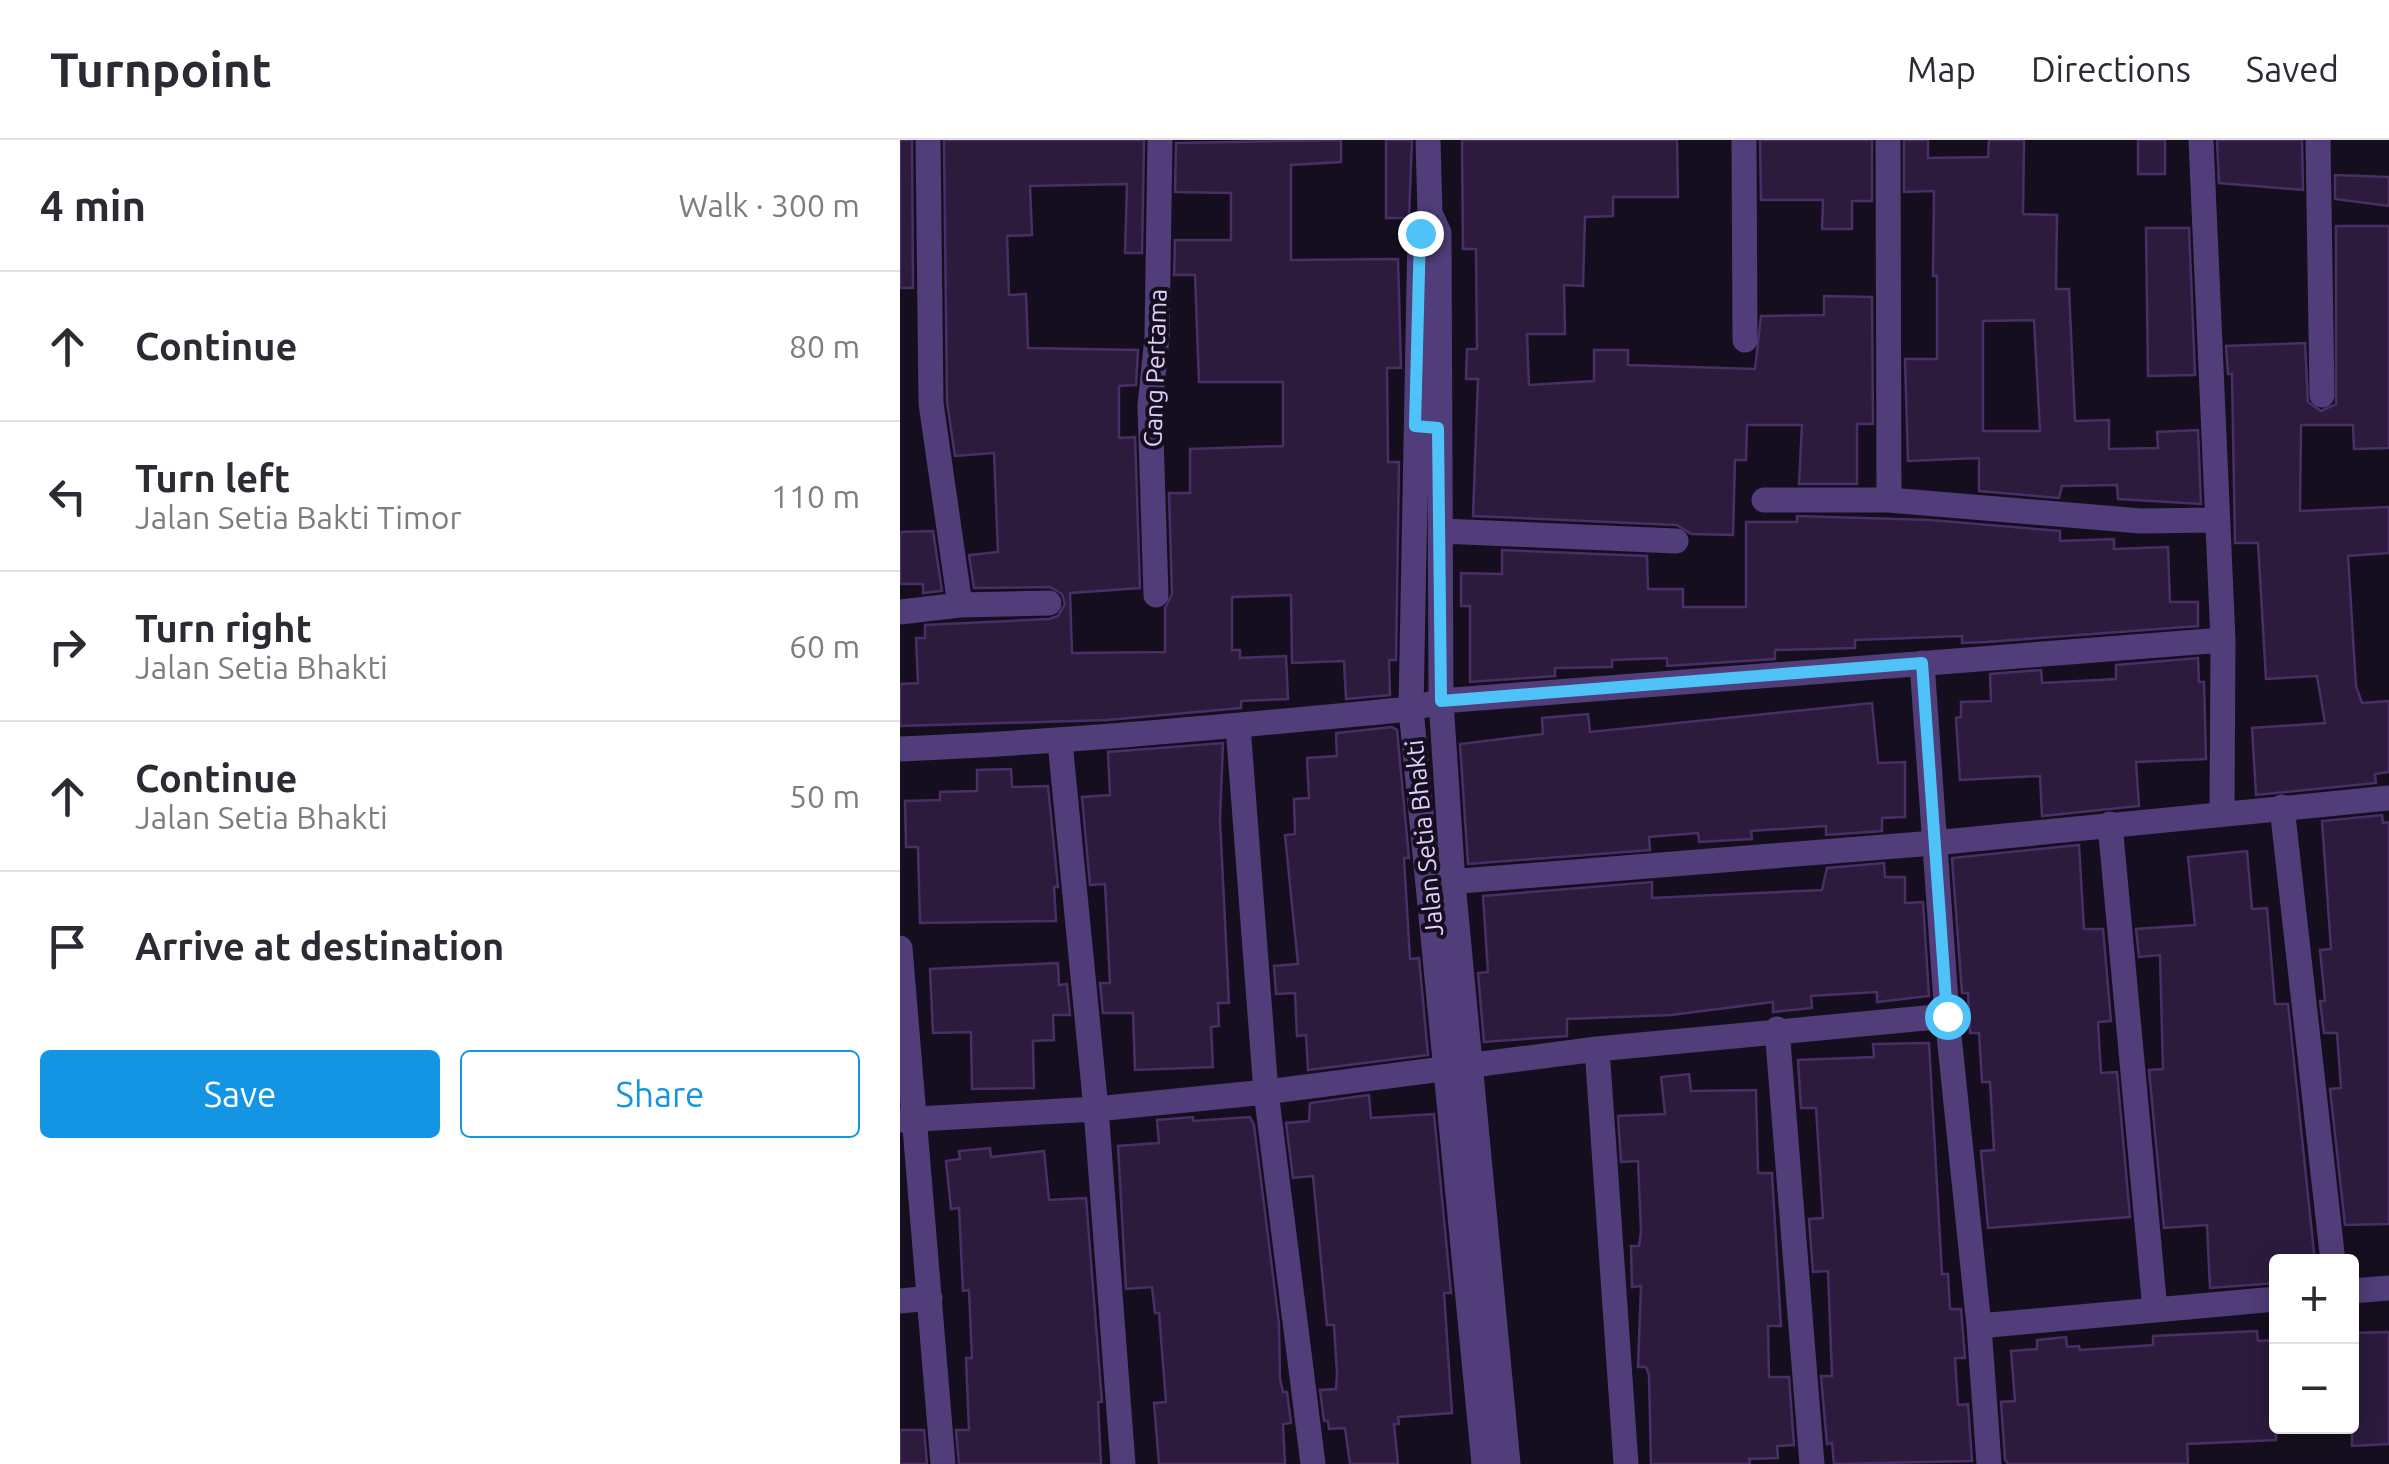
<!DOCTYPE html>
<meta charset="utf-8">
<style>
:root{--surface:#fff;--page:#f7f7f7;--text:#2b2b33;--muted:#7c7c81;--line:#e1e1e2;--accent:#1395e3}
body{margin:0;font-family:Ubuntu,sans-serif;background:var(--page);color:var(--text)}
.controls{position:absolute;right:30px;bottom:30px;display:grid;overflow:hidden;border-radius:10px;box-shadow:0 5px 25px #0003}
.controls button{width:90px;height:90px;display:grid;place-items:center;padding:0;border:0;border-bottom:2px solid var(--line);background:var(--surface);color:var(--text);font:50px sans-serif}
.stop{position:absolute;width:30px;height:30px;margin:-22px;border:8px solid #4fc3f7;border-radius:50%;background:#fff}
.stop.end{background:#4fc3f7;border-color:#fff;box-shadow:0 2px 10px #0008}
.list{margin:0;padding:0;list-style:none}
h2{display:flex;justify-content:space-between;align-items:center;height:130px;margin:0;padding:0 40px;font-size:42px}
h2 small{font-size:32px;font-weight:400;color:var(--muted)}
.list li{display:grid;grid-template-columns:65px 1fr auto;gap:30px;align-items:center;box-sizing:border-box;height:150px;padding:0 40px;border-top:2px solid var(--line)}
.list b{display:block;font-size:38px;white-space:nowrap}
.list p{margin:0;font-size:32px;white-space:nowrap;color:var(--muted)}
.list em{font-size:32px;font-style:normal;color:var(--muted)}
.actions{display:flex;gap:20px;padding:30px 40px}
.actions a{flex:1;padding:22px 0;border:2px solid var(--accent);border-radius:10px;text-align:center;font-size:35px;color:var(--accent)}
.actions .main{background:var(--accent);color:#fff}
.icon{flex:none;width:55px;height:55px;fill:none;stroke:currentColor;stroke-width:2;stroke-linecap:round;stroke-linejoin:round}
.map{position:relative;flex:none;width:1489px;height:1324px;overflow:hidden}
header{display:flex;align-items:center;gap:60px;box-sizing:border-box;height:140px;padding:0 50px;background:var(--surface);border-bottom:2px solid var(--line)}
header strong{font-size:48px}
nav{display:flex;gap:55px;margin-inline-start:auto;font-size:35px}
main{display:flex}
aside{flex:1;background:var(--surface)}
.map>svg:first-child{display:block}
</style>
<header>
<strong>Turnpoint</strong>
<nav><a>Map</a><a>Directions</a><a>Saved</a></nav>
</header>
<main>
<aside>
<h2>4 min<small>Walk · 300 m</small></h2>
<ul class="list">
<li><svg class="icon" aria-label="ahead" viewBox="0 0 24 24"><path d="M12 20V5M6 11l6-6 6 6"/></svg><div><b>Continue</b></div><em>80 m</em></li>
<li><svg class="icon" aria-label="left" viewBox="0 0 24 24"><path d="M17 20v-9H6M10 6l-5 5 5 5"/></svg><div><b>Turn left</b><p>Jalan Setia Bakti Timor</p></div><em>110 m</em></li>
<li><svg class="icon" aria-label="right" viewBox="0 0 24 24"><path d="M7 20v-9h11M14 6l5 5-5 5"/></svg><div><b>Turn right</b><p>Jalan Setia Bhakti</p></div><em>60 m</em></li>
<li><svg class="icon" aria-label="ahead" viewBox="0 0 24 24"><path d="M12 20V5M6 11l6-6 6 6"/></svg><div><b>Continue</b><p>Jalan Setia Bhakti</p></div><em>50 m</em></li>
<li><svg class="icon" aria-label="arrive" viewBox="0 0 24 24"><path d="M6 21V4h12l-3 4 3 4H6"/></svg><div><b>Arrive at destination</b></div></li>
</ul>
<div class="actions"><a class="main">Save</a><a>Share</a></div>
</aside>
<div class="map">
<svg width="1489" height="1324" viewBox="0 0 1489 1324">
<rect width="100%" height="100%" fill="#150e1e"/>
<path fill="#2c1b3d" stroke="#4a2f67" stroke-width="2.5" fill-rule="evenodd" d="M 0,0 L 12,0 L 13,148 L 0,148 Z
M 44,0 L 244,0 L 242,113 L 225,113 L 227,44 L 130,46 L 132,95 L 107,96 L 109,155 L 126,154 L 128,208 L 238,210 L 236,245 L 219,246 L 219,298 L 235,297 L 240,448 L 170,453 L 172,513 L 265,512 L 265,468 L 272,454 L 269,353 L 290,353 L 290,309 L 383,306 L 383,242 L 299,242 L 295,135 L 274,135 L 275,100 L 331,100 L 331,53 L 275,52 L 276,3 L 441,0 L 441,22 L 391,25 L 391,120 L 498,119 L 501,228 L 487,228 L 488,322 L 499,322 L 496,520 L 489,520 L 490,555 L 446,559 L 444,521 L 392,523 L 391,455 L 332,457 L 332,510 L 340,510 L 340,518 L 386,516 L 388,559 L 341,561 L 341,568 L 207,580 L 0,586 L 0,544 L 18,543 L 16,498 L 25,498 L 25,485 L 149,479 L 158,476 L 165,464 L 162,454 L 150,447 L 74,448 L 69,415 L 98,412 L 94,313 L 55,316 L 47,262 Z
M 486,0 L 512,0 L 509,78 L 486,78 Z
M 562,0 L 777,0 L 778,57 L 713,57 L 713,76 L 685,77 L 683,146 L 664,145 L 665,194 L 627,194 L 629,245 L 694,241 L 694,210 L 728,210 L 728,225 L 855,229 L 861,176 L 924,175 L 924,156 L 972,157 L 973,284 L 957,284 L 957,344 L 899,344 L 902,285 L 847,285 L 846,320 L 835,320 L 833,395 L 791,394 L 777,385 L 573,376 L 578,239 L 566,239 L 567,209 L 577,209 L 576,109 L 563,109 Z
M 860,0 L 972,0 L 972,61 L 952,61 L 952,89 L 922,89 L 923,60 L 861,60 Z
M 1004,0 L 1028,0 L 1028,18 L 1088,17 L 1089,0 L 1124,0 L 1123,74 L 1157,75 L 1156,149 L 1169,149 L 1175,281 L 1209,280 L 1209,309 L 1258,308 L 1257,292 L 1298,290 L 1301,364 L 1218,359 L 1217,345 L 1162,346 L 1159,358 L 1079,351 L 1079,318 L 1008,321 L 1005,219 L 1037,219 L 1037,136 L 1033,136 L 1034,51 L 1004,52 ZM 1134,180 L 1140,291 L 1083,291 L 1083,181 Z
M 1238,0 L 1265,0 L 1265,34 L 1238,34 Z
M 1317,0 L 1402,0 L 1403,50 L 1319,43 Z
M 1435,35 L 1489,37 L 1489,66 L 1435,59 Z
M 1436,86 L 1489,86 L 1489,308 L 1454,309 L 1453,285 L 1401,285 L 1400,371 L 1489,367 L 1489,413 L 1448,416 L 1456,546 L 1462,563 L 1489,561 L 1489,632 L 1475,634 L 1476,643 L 1356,655 L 1352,588 L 1425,583 L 1417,536 L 1366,539 L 1358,403 L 1335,403 L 1332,234 L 1328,234 L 1326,206 L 1405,203 L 1408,262 L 1421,271 L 1436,264 Z
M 1246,88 L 1289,88 L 1295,235 L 1248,236 Z
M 897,376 L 1030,380 L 1160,391 L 1160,401 L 1214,399 L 1214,409 L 1268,407 L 1270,462 L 1298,462 L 1298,486 L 1086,502 L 1062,503 L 1062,496 L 955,500 L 955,508 L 875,510 L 875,519 L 767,526 L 767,518 L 712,520 L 712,527 L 655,528 L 655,536 L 570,542 L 570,466 L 561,466 L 561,433 L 602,434 L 602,410 L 747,416 L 748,449 L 783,449 L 783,467 L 846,467 L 846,382 L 897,382 Z
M 33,391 L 42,451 L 23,453 L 23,444 L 0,444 L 0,392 Z
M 1298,518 L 1299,542 L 1304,542 L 1306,619 L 1236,622 L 1239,666 L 1142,676 L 1140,636 L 1060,640 L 1056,578 L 1061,577 L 1061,562 L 1091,561 L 1090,534 L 1141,530 L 1142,543 L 1216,539 L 1216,525 Z
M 972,563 L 978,623 L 1005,622 L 1005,677 L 982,678 L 982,691 L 926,695 L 926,686 L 851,691 L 852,699 L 799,702 L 798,693 L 749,697 L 750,710 L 568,724 L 560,604 L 643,594 L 642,578 L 688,574 L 690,592 Z
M 492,587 L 497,590 L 509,718 L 504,718 L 510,819 L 519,818 L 528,915 L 408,930 L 406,895 L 397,896 L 395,853 L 376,854 L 374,826 L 398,824 L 385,695 L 395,694 L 394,659 L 409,658 L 407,618 L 437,616 L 436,593 Z
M 323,603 L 320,680 L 329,863 L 318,863 L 319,886 L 311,887 L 313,927 L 235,930 L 233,873 L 203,873 L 200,843 L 210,843 L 205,744 L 190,745 L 182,657 L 210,655 L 208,612 Z
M 111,629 L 112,647 L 148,646 L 158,747 L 154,747 L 156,781 L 20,783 L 18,707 L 6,707 L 5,661 L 40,660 L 40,652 L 77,651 L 77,630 Z
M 1482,675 L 1483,683 L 1489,682 L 1489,1084 L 1445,1085 L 1430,949 L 1441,948 L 1437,893 L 1424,893 L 1420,861 L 1425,861 L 1420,810 L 1431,809 L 1422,681 Z
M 1179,705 L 1184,789 L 1203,789 L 1211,881 L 1198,882 L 1201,933 L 1217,932 L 1230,1077 L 1088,1088 L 1081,1011 L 1094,1010 L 1090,942 L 1082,942 L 1079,893 L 1070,893 L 1068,853 L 1062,853 L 1052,718 Z
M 1347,711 L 1352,769 L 1367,768 L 1375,864 L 1388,864 L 1415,1122 L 1376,1122 L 1376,1143 L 1310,1148 L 1307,1085 L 1264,1088 L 1249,930 L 1263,929 L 1260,815 L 1239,817 L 1236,789 L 1295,785 L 1288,717 Z
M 984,723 L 985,737 L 1005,737 L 1005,763 L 1023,762 L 1029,856 L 977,862 L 977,852 L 911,856 L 912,868 L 873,872 L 873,862 L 771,875 L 667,879 L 667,896 L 584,902 L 578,833 L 588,832 L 583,756 L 752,742 L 752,758 L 922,750 L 927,728 Z
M 158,823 L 159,845 L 167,844 L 170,875 L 153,875 L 154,900 L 133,901 L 134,948 L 72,949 L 71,892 L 33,893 L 30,829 Z
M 1029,903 L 1042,1134 L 1048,1134 L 1050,1169 L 1061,1169 L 1065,1218 L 1055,1218 L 1058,1265 L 1068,1264 L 1072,1321 L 934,1324 L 932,1303 L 927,1304 L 921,1236 L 932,1236 L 928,1131 L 913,1132 L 909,1079 L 923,1078 L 916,968 L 901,968 L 898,920 L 974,917 L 973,904 Z
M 789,934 L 791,951 L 856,950 L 858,1033 L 872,1033 L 881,1186 L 868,1186 L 869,1237 L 889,1237 L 894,1305 L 877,1306 L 878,1318 L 849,1319 L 850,1324 L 751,1324 L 749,1235 L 746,1227 L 738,1227 L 741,1146 L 732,1147 L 731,1106 L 739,1106 L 741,1092 L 738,1021 L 721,1022 L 718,976 L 765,974 L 761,937 Z
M 469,955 L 471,978 L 534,974 L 551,1153 L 544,1153 L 552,1273 L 498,1277 L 499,1284 L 494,1284 L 498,1324 L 450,1324 L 445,1288 L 429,1289 L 428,1281 L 424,1281 L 420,1250 L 436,1249 L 437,1234 L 434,1185 L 427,1185 L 413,1036 L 393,1038 L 386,983 L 409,981 L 410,963 Z
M 293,977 L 293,981 L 350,977 L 354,985 L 379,1184 L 380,1239 L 383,1252 L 387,1252 L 391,1283 L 383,1284 L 385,1324 L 259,1324 L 254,1263 L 266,1262 L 259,1173 L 255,1173 L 252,1147 L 226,1149 L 218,1006 L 259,1003 L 257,980 Z
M 90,1008 L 91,1017 L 144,1011 L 149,1060 L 186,1058 L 202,1262 L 198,1262 L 201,1324 L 59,1324 L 56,1290 L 69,1290 L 66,1218 L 72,1218 L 69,1150 L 63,1151 L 59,1068 L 51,1069 L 46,1021 L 60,1019 L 59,1011 Z
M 1357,1191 L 1358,1201 L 1376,1200 L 1376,1300 L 1287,1304 L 1288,1324 L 1108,1324 L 1105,1319 L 1101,1262 L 1115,1261 L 1111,1211 L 1137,1209 L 1137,1200 L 1166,1197 L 1167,1207 L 1179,1206 L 1180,1210 L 1253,1205 L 1253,1196 Z
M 1489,1192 L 1489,1304 L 1452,1306 L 1452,1193 Z
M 0,1290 L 24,1290 L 27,1324 L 0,1324 Z"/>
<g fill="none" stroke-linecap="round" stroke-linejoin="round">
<path stroke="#503d79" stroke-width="25" d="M 28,0 L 31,263 L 60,465
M 528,0 L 530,73 L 539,93 L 541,561 L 553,743 L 608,1324
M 844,0 L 845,200
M 1301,0 L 1323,500 L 1322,672
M 1418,0 L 1422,255
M 530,73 L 520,93 L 511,569 L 584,1324
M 864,360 L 989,360 L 988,0
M 989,360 L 1241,381 L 1315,380
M 541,391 L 776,401
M 256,455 L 250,266 L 257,197 L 260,0
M 0,472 L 60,465 L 149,463
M 1022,523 L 1047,876 L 1079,1186
M 338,586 L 366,952 L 413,1324
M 160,602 L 196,969 L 223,1324
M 0,609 C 171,602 341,585 511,569 L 541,561 L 1323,500
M 1382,667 L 1433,1122
M 1210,684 L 1255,1170
M 536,743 L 1034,703 L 1489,658
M 0,808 L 43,1324
M 877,889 L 912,1324
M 697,909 L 726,1324
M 0,980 L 196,969 L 366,952 L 697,909 L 1047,876
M 1452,1151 L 1489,1148
M 0,1161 L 30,1158
M 1089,1324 L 1079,1186 L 1376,1159"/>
</g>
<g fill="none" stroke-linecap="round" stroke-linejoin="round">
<path stroke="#4fc3f7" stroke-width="12" d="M 520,93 L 515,286 L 538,288 L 541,561 L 1022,523 L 1047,876"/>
</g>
<g text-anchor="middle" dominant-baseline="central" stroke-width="8" stroke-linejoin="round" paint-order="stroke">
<g font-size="25" fill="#e0cffb" stroke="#150e1e">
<text transform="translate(255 228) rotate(-88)">Gang Pertama</text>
<text transform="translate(524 698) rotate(-96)">Jalan Setia Bhakti</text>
</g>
</g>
</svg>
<div class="controls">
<button>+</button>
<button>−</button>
</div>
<div class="stop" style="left:1047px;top:876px"></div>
<div class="stop end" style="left:520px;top:93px"></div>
</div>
</main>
